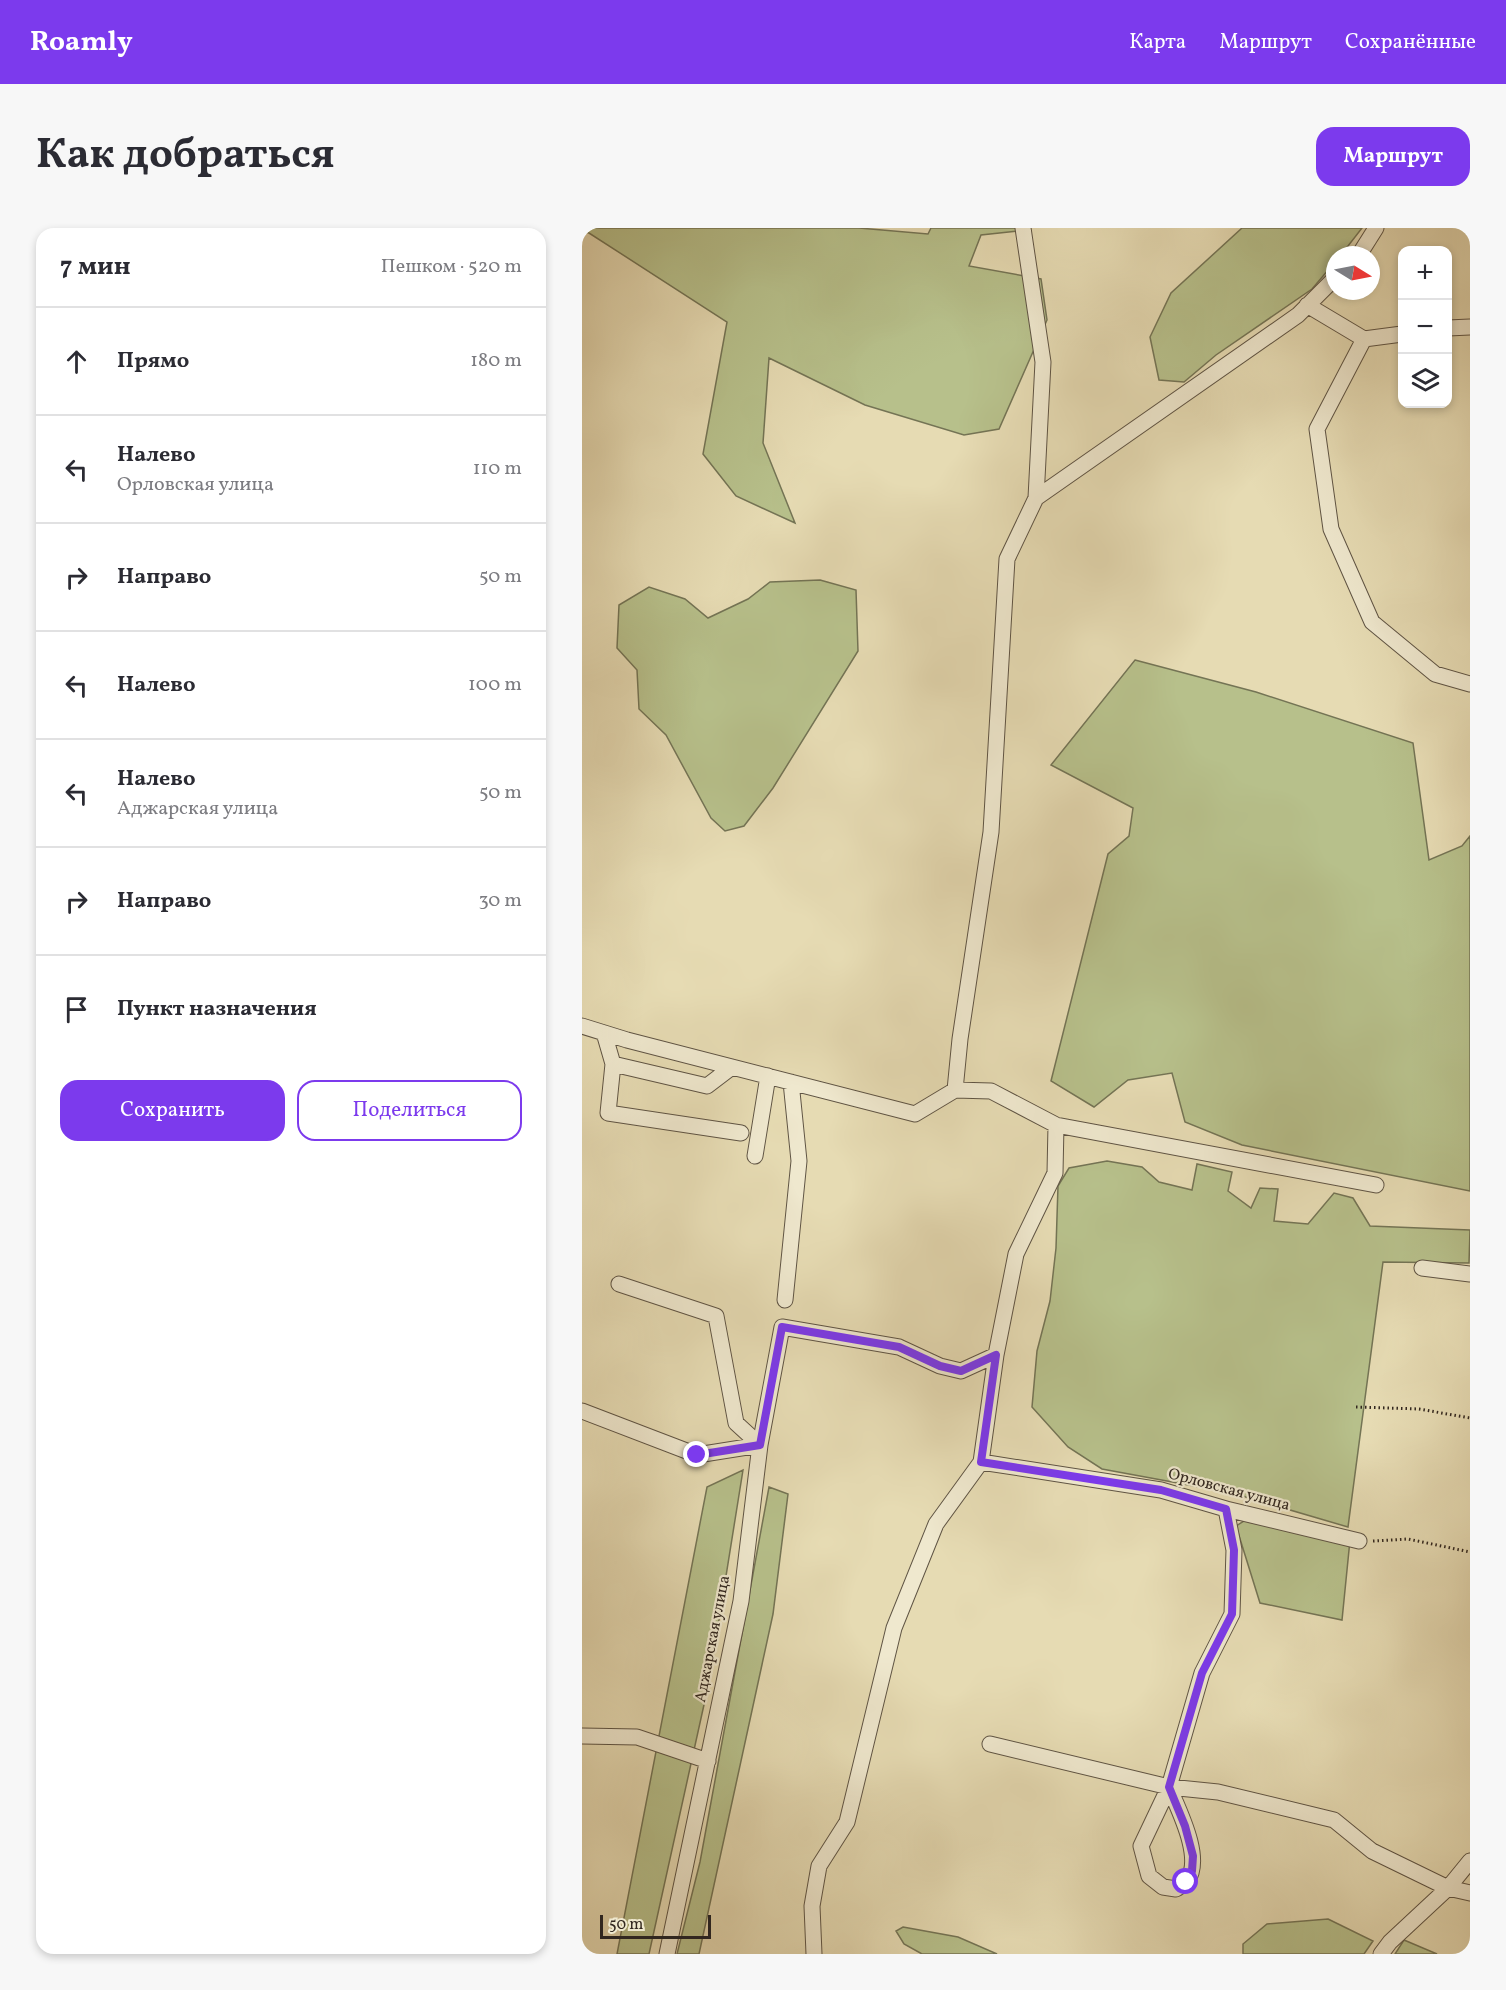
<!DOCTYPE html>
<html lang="ru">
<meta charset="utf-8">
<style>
:root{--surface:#fff;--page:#f7f7f7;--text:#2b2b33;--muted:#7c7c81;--line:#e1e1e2;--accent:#7c3aed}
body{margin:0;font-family:Vollkorn,serif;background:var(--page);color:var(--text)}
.controls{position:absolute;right:18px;top:18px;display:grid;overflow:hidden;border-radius:12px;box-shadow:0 3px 9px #0003}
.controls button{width:54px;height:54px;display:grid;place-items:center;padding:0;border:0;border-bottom:2px solid var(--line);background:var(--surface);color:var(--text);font:30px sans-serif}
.compass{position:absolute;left:744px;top:18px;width:54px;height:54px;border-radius:50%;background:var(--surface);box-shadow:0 3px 9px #0003;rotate:100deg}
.scale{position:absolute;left:18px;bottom:15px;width:111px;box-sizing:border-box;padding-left:6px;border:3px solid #32271f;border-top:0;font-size:16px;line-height:21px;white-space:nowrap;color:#32271f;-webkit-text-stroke:4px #efe8ce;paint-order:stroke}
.stop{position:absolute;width:18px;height:18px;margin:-14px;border:4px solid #7c3aed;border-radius:50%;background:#fff}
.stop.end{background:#7c3aed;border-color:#fff;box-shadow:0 2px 6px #0008}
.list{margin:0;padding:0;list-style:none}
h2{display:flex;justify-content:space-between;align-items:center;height:78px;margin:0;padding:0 24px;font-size:26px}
h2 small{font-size:20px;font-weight:400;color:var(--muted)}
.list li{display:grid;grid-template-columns:39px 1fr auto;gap:18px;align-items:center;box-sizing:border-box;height:108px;padding:0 24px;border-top:2px solid var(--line)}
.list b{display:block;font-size:22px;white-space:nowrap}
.list p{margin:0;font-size:20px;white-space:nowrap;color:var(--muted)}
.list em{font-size:20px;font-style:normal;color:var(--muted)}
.actions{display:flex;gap:12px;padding:18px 24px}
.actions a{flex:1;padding:14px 0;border:2px solid var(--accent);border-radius:18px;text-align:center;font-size:21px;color:var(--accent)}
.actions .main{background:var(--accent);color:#fff}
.icon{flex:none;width:33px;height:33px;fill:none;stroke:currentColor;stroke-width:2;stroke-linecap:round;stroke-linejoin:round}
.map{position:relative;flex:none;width:888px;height:1726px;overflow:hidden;border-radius:18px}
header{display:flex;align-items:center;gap:36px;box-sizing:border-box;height:84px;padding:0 30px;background:var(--accent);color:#fff}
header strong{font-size:28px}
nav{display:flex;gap:33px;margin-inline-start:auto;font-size:21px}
.intro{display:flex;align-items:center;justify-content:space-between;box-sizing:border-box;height:144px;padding:0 36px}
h1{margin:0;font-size:42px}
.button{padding:15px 27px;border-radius:18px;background:var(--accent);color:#fff;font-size:21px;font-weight:700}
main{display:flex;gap:36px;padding:0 36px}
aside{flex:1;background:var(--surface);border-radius:18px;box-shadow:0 3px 9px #0003}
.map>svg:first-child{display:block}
</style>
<header>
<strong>Roamly</strong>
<nav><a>Карта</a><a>Маршрут</a><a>Сохранённые</a></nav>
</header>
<div class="intro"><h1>Как добраться</h1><a class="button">Маршрут</a></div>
<main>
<aside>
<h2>7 мин<small>Пешком · 520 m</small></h2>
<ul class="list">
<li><svg class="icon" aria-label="ahead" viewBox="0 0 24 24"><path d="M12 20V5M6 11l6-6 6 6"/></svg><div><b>Прямо</b></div><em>180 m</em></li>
<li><svg class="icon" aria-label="left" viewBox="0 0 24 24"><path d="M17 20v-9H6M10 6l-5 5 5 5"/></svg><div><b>Налево</b><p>Орловская улица</p></div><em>110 m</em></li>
<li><svg class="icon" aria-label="right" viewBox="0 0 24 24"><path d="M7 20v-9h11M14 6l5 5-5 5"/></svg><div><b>Направо</b></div><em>50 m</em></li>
<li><svg class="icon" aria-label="left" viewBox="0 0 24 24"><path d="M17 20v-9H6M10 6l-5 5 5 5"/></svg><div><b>Налево</b></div><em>100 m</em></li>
<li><svg class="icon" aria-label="left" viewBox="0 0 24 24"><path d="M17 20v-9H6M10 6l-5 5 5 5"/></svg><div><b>Налево</b><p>Аджарская улица</p></div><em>50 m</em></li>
<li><svg class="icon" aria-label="right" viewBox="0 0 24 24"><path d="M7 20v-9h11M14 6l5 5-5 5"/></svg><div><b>Направо</b></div><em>30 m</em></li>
<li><svg class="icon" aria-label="arrive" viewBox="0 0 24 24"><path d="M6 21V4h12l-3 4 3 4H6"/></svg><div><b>Пункт назначения</b></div></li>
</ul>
<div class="actions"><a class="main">Сохранить</a><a>Поделиться</a></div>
</aside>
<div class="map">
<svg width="888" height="1726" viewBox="0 0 888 1726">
<rect width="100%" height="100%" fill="#e6dbb3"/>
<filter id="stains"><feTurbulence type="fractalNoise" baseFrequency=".00333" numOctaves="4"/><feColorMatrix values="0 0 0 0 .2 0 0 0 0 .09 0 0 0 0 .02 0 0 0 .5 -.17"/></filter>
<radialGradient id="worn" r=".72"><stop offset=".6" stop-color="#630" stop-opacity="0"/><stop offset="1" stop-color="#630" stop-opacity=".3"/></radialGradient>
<path fill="#b7c08b" stroke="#747455" stroke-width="1.5" d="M 0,0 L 277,0 L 346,6 L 349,0 L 446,0 L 446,2 L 399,7 L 387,38 L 459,51 L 465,92 L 417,201 L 382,207 L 283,177 L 187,130 L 181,215 L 213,295 L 154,268 L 121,226 L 145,94 L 7,5 L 0,3 Z
M 660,0 L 780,0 L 759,27 L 753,27 L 753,34 L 730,61 L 634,127 L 602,154 L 577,152 L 568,109 L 589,65 Z
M 238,352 L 274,362 L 276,423 L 191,560 L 162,598 L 143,603 L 129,590 L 84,507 L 57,481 L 55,442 L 35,420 L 37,377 L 67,359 L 103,371 L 126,390 L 166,371 L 188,354 Z
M 553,432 L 674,464 L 831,515 L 847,632 L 880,618 L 888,608 L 888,963 L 660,917 L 603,894 L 590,845 L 546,852 L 512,879 L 469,853 L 526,626 L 547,608 L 551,580 L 469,537 Z
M 525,933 L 560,939 L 577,954 L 610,962 L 615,936 L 650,944 L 646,963 L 669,980 L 678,960 L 696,961 L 692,993 L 726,996 L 752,965 L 771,970 L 788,998 L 888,1002 L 887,1035 L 801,1034 L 766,1299 L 650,1265 L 520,1241 L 486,1219 L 450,1179 L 455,1123 L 468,1073 L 474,1020 L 476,958 L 487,940 Z
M 161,1242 L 127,1454 L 67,1726 L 35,1726 L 125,1259 Z
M 187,1259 L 206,1266 L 191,1386 L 117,1726 L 95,1726 L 118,1634 Z
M 665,1291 L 768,1312 L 760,1392 L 678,1375 L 654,1298 Z
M 746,1691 L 791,1713 L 782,1726 L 661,1726 L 661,1716 L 685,1696 Z
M 321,1699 L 376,1709 L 415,1726 L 340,1726 L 322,1716 L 314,1703 Z
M 822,1712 L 855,1726 L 813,1726 Z"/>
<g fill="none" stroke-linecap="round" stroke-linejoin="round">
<g stroke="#5f5444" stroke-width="17">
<path id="minor" d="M 441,0 L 461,134 L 454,270
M 777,27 L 794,0
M 725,77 L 782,111
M 866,100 L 888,99
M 820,106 L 782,111 L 735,201 L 749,301 L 790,394 L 853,446 L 888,456
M 0,798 L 45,812 L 333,886 L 373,862 L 409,863 L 474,897 L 473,945 L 434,1026 L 414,1127 L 399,1234 L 354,1296 L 312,1400 L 265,1594 L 237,1638 L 230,1678 L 232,1726
M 22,805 L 31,836 L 125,858 L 150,839
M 31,836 L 26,885 L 159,905
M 373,862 L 378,811 L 409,604 L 425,331 L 454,270 L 716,87 L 753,50
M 474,897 L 794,957
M 173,928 L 186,848
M 840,1040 L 888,1046
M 203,1072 L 217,933 L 209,854
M 0,1183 L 115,1227 L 178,1217 L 154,1195 L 134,1088 L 37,1056
M 399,1234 L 579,1262 L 644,1281 L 777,1313
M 0,1508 L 55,1509 L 126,1533
M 408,1516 L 587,1559 L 636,1564 L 752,1592 L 790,1623 L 866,1660 L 888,1665
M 587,1559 C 596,1581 622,1630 605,1653 C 602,1656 597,1659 594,1661 L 581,1659 L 567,1648 L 559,1618 L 587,1559 L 620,1445 L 650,1386 L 652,1322 L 644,1281
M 85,1726 L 159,1373 L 178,1217 L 200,1099 L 317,1119 L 358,1138 L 379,1143 L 414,1127
M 799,1726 L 808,1714 L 866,1660 L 888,1633"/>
</g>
<path stroke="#32271f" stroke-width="3" stroke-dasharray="1.5 3" stroke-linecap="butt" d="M 774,1179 L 837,1181 L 888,1190
M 791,1313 L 826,1311 L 888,1324"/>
<use href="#minor" stroke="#efe8ce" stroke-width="15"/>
</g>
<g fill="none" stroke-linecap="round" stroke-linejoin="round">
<path stroke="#7c3aed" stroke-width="8" d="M 115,1227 L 178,1217 L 200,1099 L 317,1119 L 358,1138 L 379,1143 L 414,1127 L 399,1234 L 579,1262 L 644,1281 L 652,1322 L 650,1386 L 620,1445 L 587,1559 L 603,1598 L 611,1628 L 610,1643 L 604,1654"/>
</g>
<g text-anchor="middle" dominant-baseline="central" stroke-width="4.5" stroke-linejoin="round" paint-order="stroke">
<g font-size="16" fill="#32271f" stroke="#efe8ce">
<text transform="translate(647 1262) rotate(15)">Орловская улица</text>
<text transform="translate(131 1411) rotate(-79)">Аджарская улица</text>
</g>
</g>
<rect width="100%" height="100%" filter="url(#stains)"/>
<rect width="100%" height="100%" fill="url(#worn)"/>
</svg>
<div class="controls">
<button>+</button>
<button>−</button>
<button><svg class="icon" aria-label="layers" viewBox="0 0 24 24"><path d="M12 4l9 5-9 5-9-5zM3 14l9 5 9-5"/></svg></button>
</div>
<svg class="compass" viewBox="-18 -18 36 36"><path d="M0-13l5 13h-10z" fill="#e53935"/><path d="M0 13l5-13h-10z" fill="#7c7c81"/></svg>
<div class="scale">50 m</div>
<div class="stop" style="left:604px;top:1654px"></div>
<div class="stop end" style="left:115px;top:1227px"></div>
</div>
</main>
